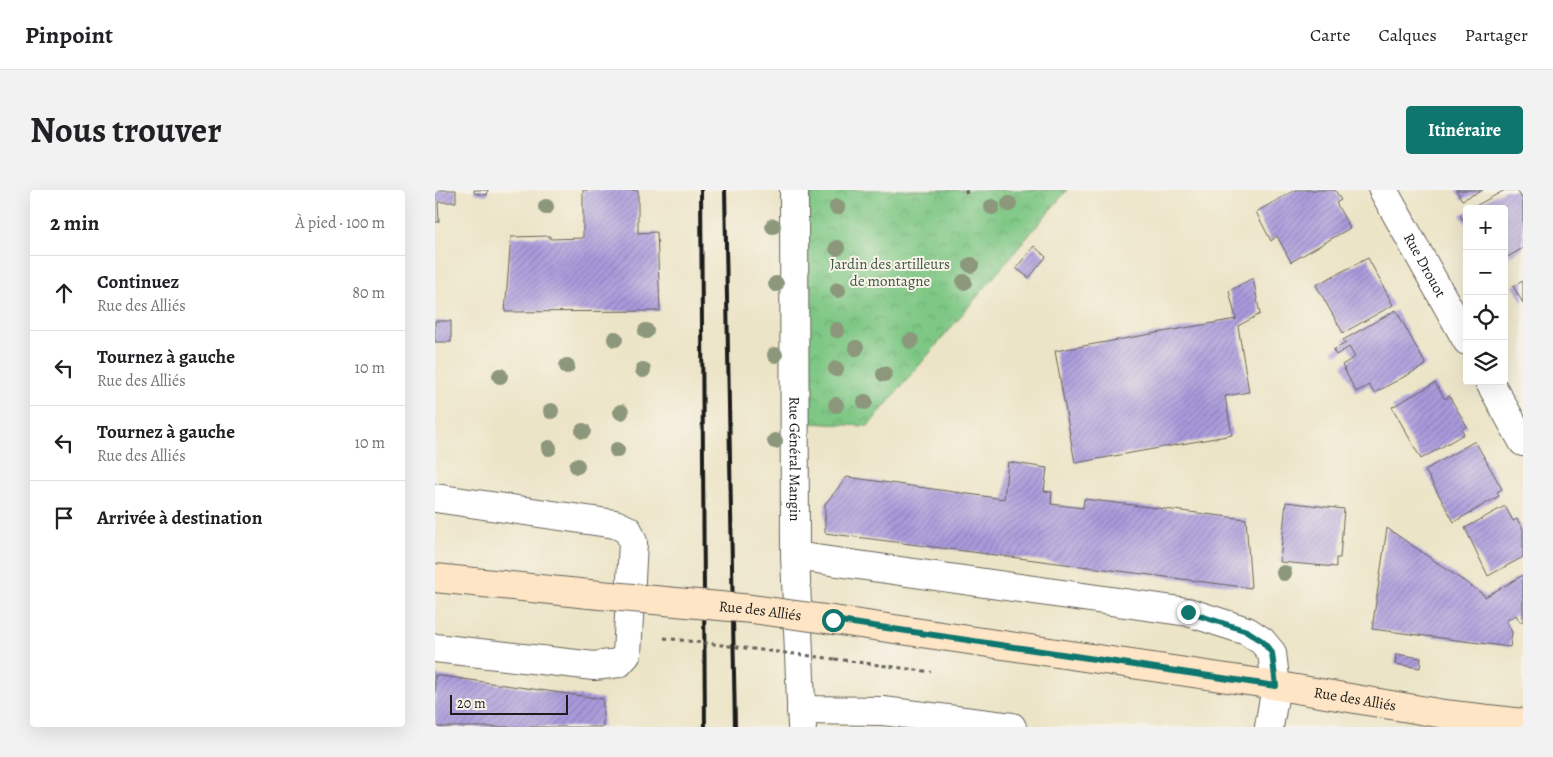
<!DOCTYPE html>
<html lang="fr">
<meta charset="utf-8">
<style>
:root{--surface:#fff;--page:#f2f2f2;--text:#202124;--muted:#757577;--line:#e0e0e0;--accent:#0f766e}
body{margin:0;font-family:Alegreya,serif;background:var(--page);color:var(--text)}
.controls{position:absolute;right:15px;top:15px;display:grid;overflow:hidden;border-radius:5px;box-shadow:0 5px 20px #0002}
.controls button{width:45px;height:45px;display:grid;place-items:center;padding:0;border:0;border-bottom:1px solid var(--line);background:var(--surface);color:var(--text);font:25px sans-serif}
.scale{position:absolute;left:15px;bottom:12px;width:118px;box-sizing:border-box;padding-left:5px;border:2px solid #1c1c1c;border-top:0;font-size:14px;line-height:18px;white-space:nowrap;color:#1c1c1c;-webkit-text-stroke:4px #f7f3e8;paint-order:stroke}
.stop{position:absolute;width:15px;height:15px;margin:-11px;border:4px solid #0f766e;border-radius:50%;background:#fff}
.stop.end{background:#0f766e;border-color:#fff;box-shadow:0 1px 5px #0008}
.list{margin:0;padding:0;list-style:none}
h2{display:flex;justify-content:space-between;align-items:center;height:65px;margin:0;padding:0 20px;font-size:21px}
h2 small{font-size:16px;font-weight:400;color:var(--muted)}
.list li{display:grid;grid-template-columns:32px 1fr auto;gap:15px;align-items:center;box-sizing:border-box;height:75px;padding:0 20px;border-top:1px solid var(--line)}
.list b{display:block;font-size:19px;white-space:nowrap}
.list p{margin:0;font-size:16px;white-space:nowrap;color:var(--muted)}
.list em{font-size:16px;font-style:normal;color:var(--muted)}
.icon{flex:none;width:28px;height:28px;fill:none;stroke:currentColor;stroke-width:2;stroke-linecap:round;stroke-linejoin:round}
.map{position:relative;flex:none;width:1088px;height:537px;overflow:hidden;border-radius:5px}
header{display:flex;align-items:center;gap:30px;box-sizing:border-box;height:70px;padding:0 25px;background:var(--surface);border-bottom:1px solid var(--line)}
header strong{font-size:24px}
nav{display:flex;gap:28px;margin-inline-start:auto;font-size:18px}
.intro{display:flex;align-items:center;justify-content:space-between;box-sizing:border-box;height:120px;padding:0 30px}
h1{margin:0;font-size:35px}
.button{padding:12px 22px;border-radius:5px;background:var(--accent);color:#fff;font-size:18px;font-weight:700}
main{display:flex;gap:30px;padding:0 30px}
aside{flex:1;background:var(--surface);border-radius:5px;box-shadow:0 5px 20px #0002}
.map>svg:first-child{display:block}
</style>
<header>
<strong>Pinpoint</strong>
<nav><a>Carte</a><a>Calques</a><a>Partager</a></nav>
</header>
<div class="intro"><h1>Nous trouver</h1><a class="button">Itinéraire</a></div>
<main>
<aside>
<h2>2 min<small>À pied · 100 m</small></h2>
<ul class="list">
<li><svg class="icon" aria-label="ahead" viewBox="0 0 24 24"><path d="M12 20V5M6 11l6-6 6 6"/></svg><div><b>Continuez</b><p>Rue des Alliés</p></div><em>80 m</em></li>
<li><svg class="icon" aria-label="left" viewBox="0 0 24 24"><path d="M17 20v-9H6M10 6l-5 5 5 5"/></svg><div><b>Tournez à gauche</b><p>Rue des Alliés</p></div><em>10 m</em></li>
<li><svg class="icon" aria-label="left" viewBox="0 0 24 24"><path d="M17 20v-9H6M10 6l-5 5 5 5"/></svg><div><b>Tournez à gauche</b><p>Rue des Alliés</p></div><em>10 m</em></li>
<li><svg class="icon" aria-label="arrive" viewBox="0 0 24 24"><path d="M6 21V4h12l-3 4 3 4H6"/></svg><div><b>Arrivée à destination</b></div></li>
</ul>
</aside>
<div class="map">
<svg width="1088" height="537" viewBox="0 0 1088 537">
<defs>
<pattern id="park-crowns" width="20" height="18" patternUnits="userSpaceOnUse" patternTransform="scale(1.25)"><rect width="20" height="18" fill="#7ec784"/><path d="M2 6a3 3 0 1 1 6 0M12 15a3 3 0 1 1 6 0" fill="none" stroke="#6caa71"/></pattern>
<pattern id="building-hatch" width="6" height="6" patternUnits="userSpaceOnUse" patternTransform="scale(1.25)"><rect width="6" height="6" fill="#aa9add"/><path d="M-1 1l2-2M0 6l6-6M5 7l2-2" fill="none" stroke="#8a7db2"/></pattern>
</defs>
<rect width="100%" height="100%" fill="#f7f3e8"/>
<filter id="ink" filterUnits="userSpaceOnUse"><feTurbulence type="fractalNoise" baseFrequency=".02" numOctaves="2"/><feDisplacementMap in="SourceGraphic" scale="10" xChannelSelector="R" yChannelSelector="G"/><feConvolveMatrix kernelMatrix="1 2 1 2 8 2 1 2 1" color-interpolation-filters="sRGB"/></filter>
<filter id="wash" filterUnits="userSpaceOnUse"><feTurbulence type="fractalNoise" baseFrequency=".0096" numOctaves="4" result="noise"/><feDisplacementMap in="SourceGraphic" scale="20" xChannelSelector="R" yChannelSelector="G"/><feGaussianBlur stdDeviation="1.12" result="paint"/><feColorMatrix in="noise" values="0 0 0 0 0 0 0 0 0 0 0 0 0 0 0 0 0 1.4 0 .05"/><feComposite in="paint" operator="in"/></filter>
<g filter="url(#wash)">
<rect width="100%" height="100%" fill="#ece4c6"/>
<path fill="url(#park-crowns)" stroke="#4d7250" d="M 372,0 L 632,0 L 433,236 L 372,233 Z"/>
<g id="blocks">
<path fill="url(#building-hatch)" d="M 0,0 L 21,0 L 21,12 L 3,12 L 4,32 L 0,32 Z
M 39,0 L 53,0 L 52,5 L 39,3 Z
M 148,0 L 203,0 L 203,43 L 222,42 L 225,121 L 70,122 L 76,47 L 115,46 L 115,49 L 148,48 Z
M 860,0 L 900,0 L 906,10 L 901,13 L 915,38 L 856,72 L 842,46 L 836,51 L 821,22 Z
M 1021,0 L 1048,0 L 1027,10 Z
M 1070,0 L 1082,0 L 1088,10 L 1088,58 L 1069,69 L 1069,19 L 1035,19 Z
M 1032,21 L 1032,36 L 1025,25 Z
M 599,56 L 611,67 L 594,88 L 581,78 Z
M 933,68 L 958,115 L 908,143 L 881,95 Z
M 818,88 L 825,124 L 803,136 L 814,202 L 790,206 L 797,245 L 640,273 L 620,161 L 801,129 L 794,101 Z
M 1088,91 L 1088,113 L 1078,96 Z
M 961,120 L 991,175 L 939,203 L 934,195 L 921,202 L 907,175 L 920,167 L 914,157 L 901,165 L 898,160 L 911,153 L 908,150 Z
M 0,131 L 16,131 L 16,152 L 0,152 Z
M 1000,193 L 1010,209 L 1014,206 L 1032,236 L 1027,239 L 1029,244 L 986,269 L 957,217 Z
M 1040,251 L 1067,299 L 1062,302 L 1064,306 L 1019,332 L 990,280 Z
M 573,272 L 612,278 L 609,301 L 617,302 L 616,314 L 648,318 L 649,309 L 811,329 L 816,398 L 390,343 L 390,314 L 412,287 L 569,309 Z
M 851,312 L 909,319 L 905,368 L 901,368 L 901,377 L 845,372 Z
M 1070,316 L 1078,331 L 1082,329 L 1088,339 L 1088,367 L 1053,386 L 1030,338 Z
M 952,338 L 1049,405 L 1050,407 L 1088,385 L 1088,431 L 1085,432 L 1081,425 L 1071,431 L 1077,442 L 1075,457 L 937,439 Z
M 961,464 L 986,468 L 985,478 L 960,474 Z
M 0,485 L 168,509 L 168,537 L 0,537 Z"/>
</g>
</g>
<g filter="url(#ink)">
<use href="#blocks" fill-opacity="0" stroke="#656258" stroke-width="1"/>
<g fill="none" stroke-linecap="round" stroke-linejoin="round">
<g stroke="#656258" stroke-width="30">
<g id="street">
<path id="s1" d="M 359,0 L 360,366 L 367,537"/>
<path id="s2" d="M 948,0 L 1032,151"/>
<path d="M 1054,191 L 1088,252"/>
<path d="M 0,308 L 180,334 L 193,340 L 198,352 L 192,464 L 184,473 L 159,476 L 0,458"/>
<path d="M 360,366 L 753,422 L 812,441 L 827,451 L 837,463 L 841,496 L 834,537"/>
<path d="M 366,520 L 448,521 L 577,537"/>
</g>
</g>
<g stroke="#656258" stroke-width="30">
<g id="secondary">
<path d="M 0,388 L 154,404"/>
<path id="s3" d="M 398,430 L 826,493 L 1009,524 L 1088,533"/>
</g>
</g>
<path stroke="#656258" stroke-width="3" stroke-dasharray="4 4" stroke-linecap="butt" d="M 531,0 L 532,7
M 400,469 L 496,482"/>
<use href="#street" stroke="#fff" stroke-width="28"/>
<use href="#secondary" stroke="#fee5c5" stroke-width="28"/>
<path stroke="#1c1c1c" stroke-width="4" d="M 266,0 L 270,537
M 290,0 L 300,537"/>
<g stroke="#656258" stroke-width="30" stroke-linecap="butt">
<g id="secondary-bridge">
<path id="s4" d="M 154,404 L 317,419 L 398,430"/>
</g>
</g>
<path stroke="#656258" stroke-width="3" stroke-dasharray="4 4" stroke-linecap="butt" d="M 229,448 L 400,469"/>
<use href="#secondary-bridge" stroke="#fee5c5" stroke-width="28"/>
</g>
<g fill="#8c977c">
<circle cx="574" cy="14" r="8"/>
<circle cx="111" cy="17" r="8"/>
<circle cx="402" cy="17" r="8"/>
<circle cx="557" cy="17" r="8"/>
<circle cx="338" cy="36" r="8"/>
<circle cx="402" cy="58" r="8"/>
<circle cx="536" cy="75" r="8"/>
<circle cx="529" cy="92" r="8"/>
<circle cx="341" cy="94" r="8"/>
<circle cx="403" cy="100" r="8"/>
<circle cx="402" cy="140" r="8"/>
<circle cx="211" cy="141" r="8"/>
<circle cx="180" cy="149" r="8"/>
<circle cx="476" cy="151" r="8"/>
<circle cx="421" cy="158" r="8"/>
<circle cx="340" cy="165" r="8"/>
<circle cx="132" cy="176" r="8"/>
<circle cx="401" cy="179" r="8"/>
<circle cx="208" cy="180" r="8"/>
<circle cx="449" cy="184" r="8"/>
<circle cx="65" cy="186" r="8"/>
<circle cx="430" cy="212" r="8"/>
<circle cx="401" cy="215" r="8"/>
<circle cx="116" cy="221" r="8"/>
<circle cx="186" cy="222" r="8"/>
<circle cx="148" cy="241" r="8"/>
<circle cx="340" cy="251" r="8"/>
<circle cx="114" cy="258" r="8"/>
<circle cx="182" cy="260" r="8"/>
<circle cx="142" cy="276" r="8"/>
<circle cx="849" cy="383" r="8"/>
</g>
</g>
<g fill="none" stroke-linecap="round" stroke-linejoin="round" filter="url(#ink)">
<path stroke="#0f766e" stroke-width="6" d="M 398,430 L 841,496 L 837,463 L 827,451 L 812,441 L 753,422"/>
</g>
<g text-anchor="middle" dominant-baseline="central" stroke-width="4" stroke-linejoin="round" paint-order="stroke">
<g font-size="15" fill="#3e5840" stroke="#f7f3e8">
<text x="455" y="74">Jardin des artilleurs<tspan x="455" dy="17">de montagne</tspan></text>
</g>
<g font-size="15" fill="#1c1c1c" stroke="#f7f3e8">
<text stroke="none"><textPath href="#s2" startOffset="86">Rue Drouot</textPath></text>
<text stroke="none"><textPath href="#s1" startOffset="269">Rue Général Mangin</textPath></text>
<text stroke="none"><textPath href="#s4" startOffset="172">Rue des Alliés</textPath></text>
<text stroke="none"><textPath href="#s3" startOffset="528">Rue des Alliés</textPath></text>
</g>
</g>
</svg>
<div class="controls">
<button>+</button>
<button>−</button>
<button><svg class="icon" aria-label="locate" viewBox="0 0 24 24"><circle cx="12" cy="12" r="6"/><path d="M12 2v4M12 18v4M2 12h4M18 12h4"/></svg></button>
<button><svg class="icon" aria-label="layers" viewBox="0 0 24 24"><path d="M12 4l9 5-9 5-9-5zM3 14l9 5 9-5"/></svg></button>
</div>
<div class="scale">20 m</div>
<div class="stop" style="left:398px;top:430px"></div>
<div class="stop end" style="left:753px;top:422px"></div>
</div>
</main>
